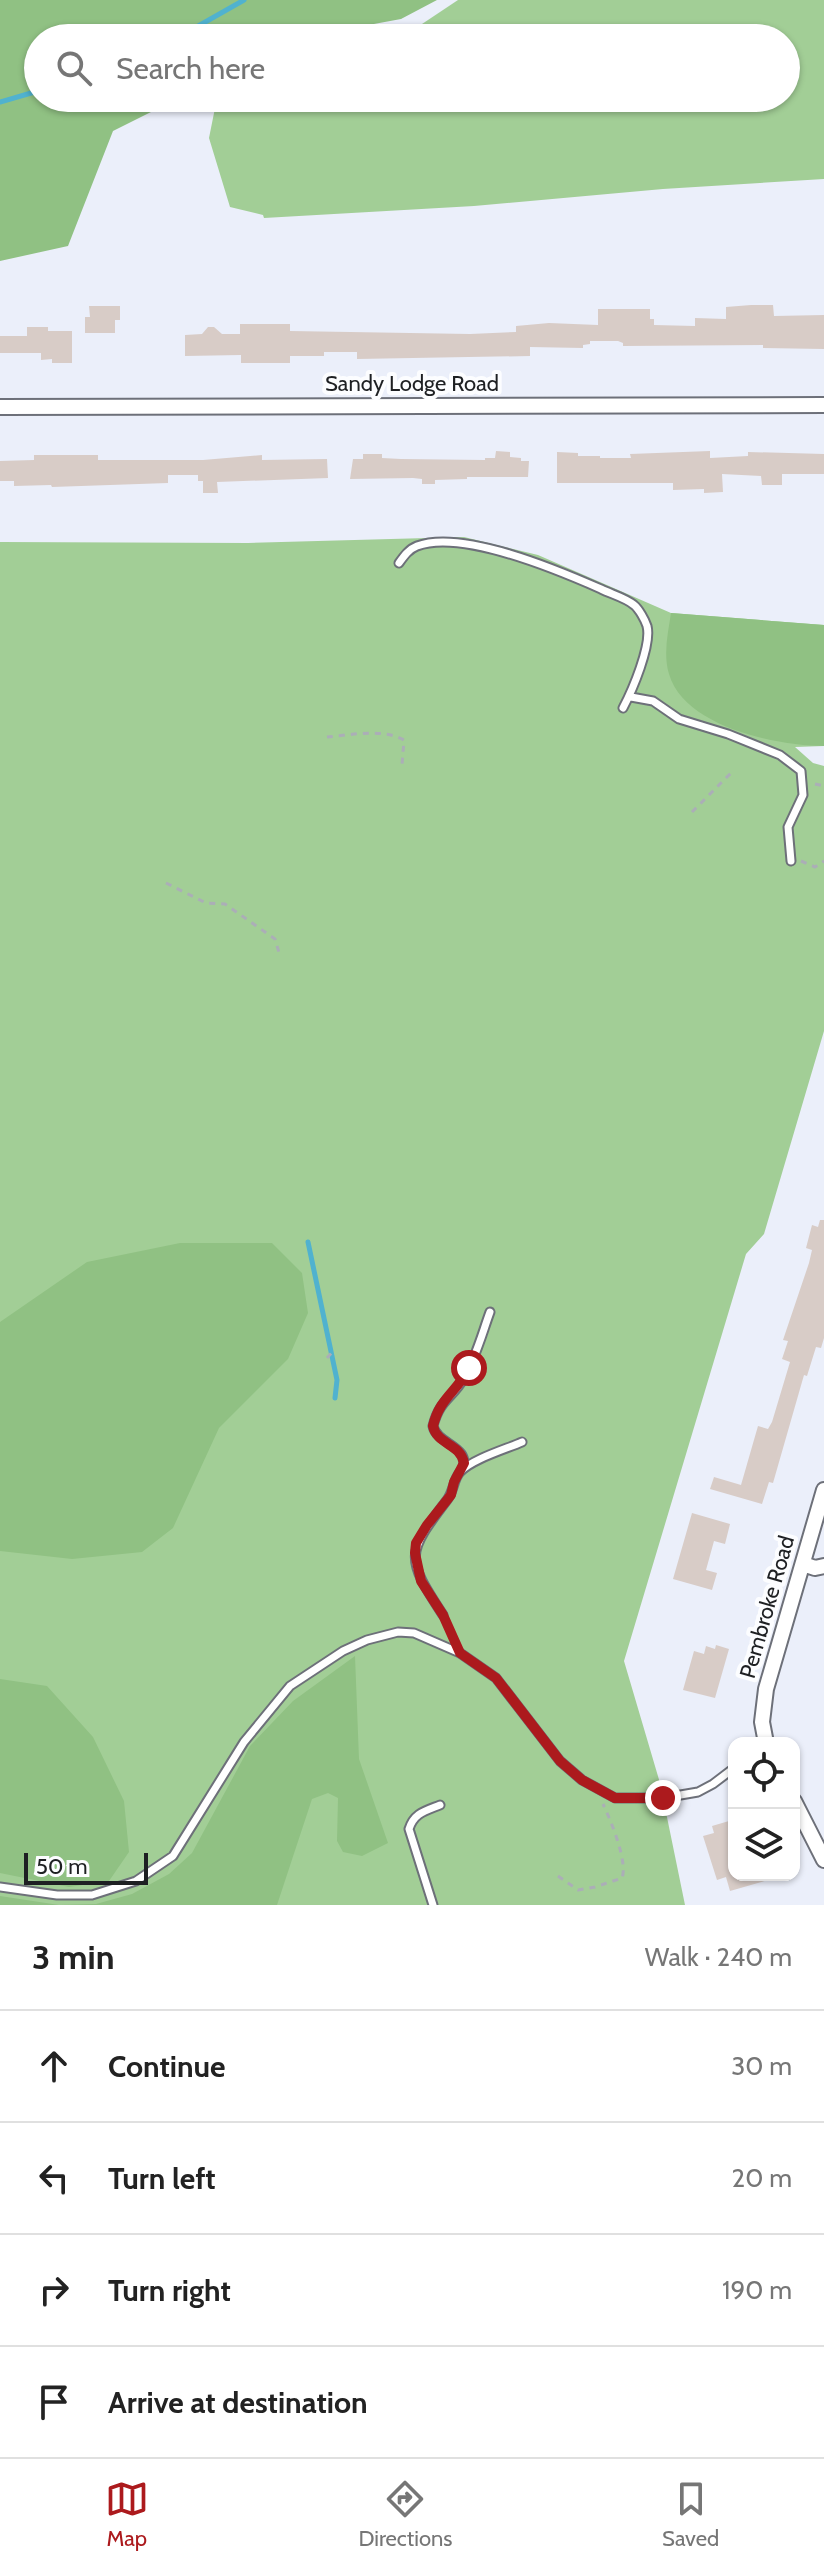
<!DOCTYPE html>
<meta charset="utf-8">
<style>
:root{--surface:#fff;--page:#f6f6f6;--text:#222;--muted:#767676;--line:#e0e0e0;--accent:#ac1a1d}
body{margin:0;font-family:Cabin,sans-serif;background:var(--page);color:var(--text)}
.controls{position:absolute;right:24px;bottom:24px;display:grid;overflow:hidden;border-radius:16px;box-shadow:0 2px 6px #0004}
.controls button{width:72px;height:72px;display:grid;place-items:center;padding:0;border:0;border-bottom:2px solid var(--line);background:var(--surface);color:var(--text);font:40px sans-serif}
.scale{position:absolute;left:24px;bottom:20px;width:124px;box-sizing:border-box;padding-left:8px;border:4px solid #1e2023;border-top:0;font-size:22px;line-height:28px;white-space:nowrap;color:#1e2023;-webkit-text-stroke:6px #fcfdff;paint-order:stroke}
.stop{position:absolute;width:24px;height:24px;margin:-18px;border:6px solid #ac1a1d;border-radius:50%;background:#fff}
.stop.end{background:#ac1a1d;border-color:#fff;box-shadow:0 2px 8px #0008}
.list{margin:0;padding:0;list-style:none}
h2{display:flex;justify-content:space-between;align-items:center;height:104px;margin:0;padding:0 32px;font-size:34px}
h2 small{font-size:26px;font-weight:400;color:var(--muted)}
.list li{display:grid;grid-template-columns:52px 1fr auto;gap:24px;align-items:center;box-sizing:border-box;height:112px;padding:0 32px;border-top:2px solid var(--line)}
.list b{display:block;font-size:30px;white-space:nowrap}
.list em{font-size:26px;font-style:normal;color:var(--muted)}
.icon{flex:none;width:44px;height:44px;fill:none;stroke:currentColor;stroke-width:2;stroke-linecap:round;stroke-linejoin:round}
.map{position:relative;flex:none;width:824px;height:1905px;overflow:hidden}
.search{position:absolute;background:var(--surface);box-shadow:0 2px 6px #0004;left:24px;right:24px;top:24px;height:88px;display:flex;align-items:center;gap:20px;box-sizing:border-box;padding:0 28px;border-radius:44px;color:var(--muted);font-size:30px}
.sheet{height:552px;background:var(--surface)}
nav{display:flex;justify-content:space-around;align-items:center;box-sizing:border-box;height:112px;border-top:2px solid var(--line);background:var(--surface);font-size:22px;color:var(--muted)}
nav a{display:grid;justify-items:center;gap:4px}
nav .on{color:var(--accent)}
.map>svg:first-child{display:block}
</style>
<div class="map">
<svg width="824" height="1905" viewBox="0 0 824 1905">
<rect width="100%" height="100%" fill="#ebeffa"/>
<path fill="#a2ce96" d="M 458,0 L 824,0 L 824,179 L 663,189 L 474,206 L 264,218 L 263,215 L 230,207 L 209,138 L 217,98 L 786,98 L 786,38 L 395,38 L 404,36 Z
M 464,537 L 538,555 L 671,613 L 824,625 L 824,746 L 795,747 L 813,763 L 824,766 L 824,1031 L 764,1234 L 746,1254 L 624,1661 L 660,1783 L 685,1905 L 0,1905 L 0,542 L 248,543 Z"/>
<path fill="#90c183" d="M 0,0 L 437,0 L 401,19 L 298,38 L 38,38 L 38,98 L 179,98 L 113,131 L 68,246 L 0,261 Z
M 671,613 L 824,625 L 824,746 C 778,746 684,727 669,674 C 663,654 668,633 671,613 Z
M 180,1243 L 272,1243 L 302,1273 L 308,1313 L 288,1359 L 219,1428 L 173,1528 L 142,1552 L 72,1559 L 0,1551 L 0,1322 L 87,1262 Z
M 355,1656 L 359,1759 L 388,1843 L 362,1856 L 343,1852 L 337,1841 L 338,1798 L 328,1793 L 312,1799 L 277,1905 L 0,1905 L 0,1896 L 59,1905 L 96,1904 L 132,1894 L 169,1874 L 192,1853 L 250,1746 L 293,1701 Z
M 0,1679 L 47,1686 L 93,1737 L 124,1801 L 129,1852 L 109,1881 L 69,1887 L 0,1873 Z"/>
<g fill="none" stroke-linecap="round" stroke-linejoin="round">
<path stroke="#50b2cf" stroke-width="5" d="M 177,38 L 244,0
M 0,102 L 38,91
M 308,1242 L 337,1380 L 335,1398"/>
</g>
<path fill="#d8ccc7" d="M 751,305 L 773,305 L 774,316 L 824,315 L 824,349 L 763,348 L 763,345 L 623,346 L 623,343 L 618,341 L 590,341 L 590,344 L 583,345 L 583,348 L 530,347 L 530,356 L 357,359 L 357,352 L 324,352 L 324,356 L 290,356 L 290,363 L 241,363 L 241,355 L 185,356 L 185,335 L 202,334 L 208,327 L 214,327 L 222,334 L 240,334 L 240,324 L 290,324 L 290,331 L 470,334 L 516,332 L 516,326 L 549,323 L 598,325 L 598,309 L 650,309 L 650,319 L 654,319 L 654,325 L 695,326 L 695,318 L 726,319 L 726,307 Z
M 89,306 L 120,306 L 120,320 L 115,320 L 115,333 L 85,333 L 85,317 L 90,317 Z
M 27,327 L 48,327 L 48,331 L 72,331 L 72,363 L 52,363 L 52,359 L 41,360 L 41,353 L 0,353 L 0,336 L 27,336 Z
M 496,451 L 510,452 L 510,457 L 521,458 L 521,461 L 529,461 L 528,477 L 467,477 L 467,479 L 435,480 L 435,484 L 422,484 L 422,479 L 413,478 L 350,479 L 353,459 L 363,459 L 363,454 L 382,454 L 382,458 L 401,459 L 485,460 L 485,458 L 495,458 Z
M 710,451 L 710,458 L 748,456 L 748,452 L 824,454 L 824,474 L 782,474 L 782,485 L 762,485 L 761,476 L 722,474 L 723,492 L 704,493 L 704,489 L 673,490 L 673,483 L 557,483 L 557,452 L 578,453 L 578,456 L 600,456 L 600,458 L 631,458 L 630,454 Z
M 34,455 L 98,455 L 98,460 L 203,460 L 262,455 L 262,460 L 327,459 L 328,478 L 217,482 L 218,493 L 203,493 L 203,481 L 198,481 L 198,475 L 168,475 L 168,483 L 52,487 L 51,485 L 14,486 L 14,481 L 0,481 L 0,461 L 34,460 Z
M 820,1220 L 824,1220 L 824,1338 L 821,1348 L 816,1347 L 807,1376 L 804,1375 L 773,1483 L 769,1482 L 762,1504 L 710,1489 L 714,1477 L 741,1485 L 758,1426 L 768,1429 L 772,1422 L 790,1362 L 782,1359 L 788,1341 L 783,1340 L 809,1263 L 812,1250 L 806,1248 L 812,1225 L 818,1227 Z
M 692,1513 L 730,1524 L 725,1544 L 714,1541 L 706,1570 L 717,1573 L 712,1590 L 673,1579 Z
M 716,1645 L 729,1649 L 715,1698 L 683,1690 L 694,1651 L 704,1654 L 706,1646 L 715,1649 Z
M 729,1821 L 734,1839 L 734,1875 L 771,1875 L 772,1879 L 730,1891 L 726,1877 L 717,1880 L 703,1836 L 714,1833 L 712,1826 Z"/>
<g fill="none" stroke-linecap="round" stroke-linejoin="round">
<g stroke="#6d7079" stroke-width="11">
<path id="service" d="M 399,563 C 404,556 409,549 417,546 C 462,529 558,570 601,589 C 611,594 626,598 634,605 C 639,609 645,620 647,626 C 652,645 632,691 623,708
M 631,697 L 653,701 L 679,719 L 728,734 L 780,755 L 801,771 L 803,795 L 788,827 L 791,861
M 462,1470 C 472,1446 437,1445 433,1426 C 440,1399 452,1399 464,1378 C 476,1357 482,1334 490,1312
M 443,1615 C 405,1557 406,1554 447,1500 C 454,1491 453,1480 460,1472 C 472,1459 506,1449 522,1442
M 0,1887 L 57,1895 L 92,1895 L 136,1881 L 173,1856 L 244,1742 L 290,1686 L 343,1651 L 367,1640 L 398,1632 L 414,1633 L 460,1653 L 496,1678 L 560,1761 L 582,1780 L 615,1798 L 663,1798 L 698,1792 L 713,1784 L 734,1768
M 433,1905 L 409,1829 C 414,1813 425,1811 440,1805"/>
</g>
<g stroke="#6d7079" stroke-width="18">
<path id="minor" d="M 0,407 L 824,405
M 803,1564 L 815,1568 L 824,1566
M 766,1743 L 762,1722 L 766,1689 L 824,1490
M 794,1801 L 824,1860"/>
</g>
<path stroke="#abaeb7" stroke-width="3" stroke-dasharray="6 6" stroke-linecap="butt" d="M 327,737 C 351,735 382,728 404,740 L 402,765
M 815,784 L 824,786
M 692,812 L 733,771
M 801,861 L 815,867 L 824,861
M 166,883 L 206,903 L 225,904 L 275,939 L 280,956
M 327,1358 L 335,1349
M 558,1876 L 578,1890 L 595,1887 L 622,1878 C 628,1862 611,1821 603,1804"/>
<use href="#service" stroke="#fff" stroke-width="7"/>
<use href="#minor" stroke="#fff" stroke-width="14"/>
</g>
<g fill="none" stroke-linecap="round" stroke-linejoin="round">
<path stroke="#ac1a1d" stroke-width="10" d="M 469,1368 C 457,1392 440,1397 433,1426 C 437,1445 460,1443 464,1463 L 454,1482 L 451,1495 L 427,1525 L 416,1543 L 415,1553 L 421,1581 L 443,1615 L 460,1653 L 496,1678 L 560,1761 L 582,1780 L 615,1798 L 663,1798"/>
</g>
<g text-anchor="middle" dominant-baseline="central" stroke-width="8" stroke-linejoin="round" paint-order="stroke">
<g font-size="22" fill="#1e2023" stroke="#fcfdff">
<text x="412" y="383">Sandy Lodge Road</text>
<text transform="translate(767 1607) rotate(-74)">Pembroke Road</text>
</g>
</g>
</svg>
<div class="controls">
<button><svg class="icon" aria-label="locate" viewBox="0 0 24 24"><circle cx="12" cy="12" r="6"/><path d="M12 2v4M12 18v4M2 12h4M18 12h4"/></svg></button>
<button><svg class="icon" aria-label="layers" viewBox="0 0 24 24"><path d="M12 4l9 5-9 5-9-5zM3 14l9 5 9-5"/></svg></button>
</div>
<div class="scale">50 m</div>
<div class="stop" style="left:469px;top:1368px"></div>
<div class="stop end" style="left:663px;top:1798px"></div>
<div class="search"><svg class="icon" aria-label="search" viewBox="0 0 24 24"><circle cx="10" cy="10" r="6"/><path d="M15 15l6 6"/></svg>Search here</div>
</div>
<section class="sheet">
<h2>3 min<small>Walk · 240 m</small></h2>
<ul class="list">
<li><svg class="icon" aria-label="ahead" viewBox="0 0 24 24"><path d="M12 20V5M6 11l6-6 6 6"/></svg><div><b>Continue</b></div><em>30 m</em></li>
<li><svg class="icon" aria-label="left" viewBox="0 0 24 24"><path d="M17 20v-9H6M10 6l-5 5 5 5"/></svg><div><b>Turn left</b></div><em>20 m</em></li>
<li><svg class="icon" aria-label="right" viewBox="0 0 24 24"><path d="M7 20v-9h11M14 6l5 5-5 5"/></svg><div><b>Turn right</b></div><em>190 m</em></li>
<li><svg class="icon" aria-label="arrive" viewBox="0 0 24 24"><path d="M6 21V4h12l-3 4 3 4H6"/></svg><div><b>Arrive at destination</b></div></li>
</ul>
</section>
<nav>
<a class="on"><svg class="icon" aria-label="map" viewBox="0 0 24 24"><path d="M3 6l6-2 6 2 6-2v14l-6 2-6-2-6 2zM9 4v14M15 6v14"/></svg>Map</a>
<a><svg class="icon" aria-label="directions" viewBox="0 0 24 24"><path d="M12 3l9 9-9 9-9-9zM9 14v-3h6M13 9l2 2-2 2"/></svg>Directions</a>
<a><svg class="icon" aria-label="saved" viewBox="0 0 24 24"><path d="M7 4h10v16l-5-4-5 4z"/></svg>Saved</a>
</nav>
